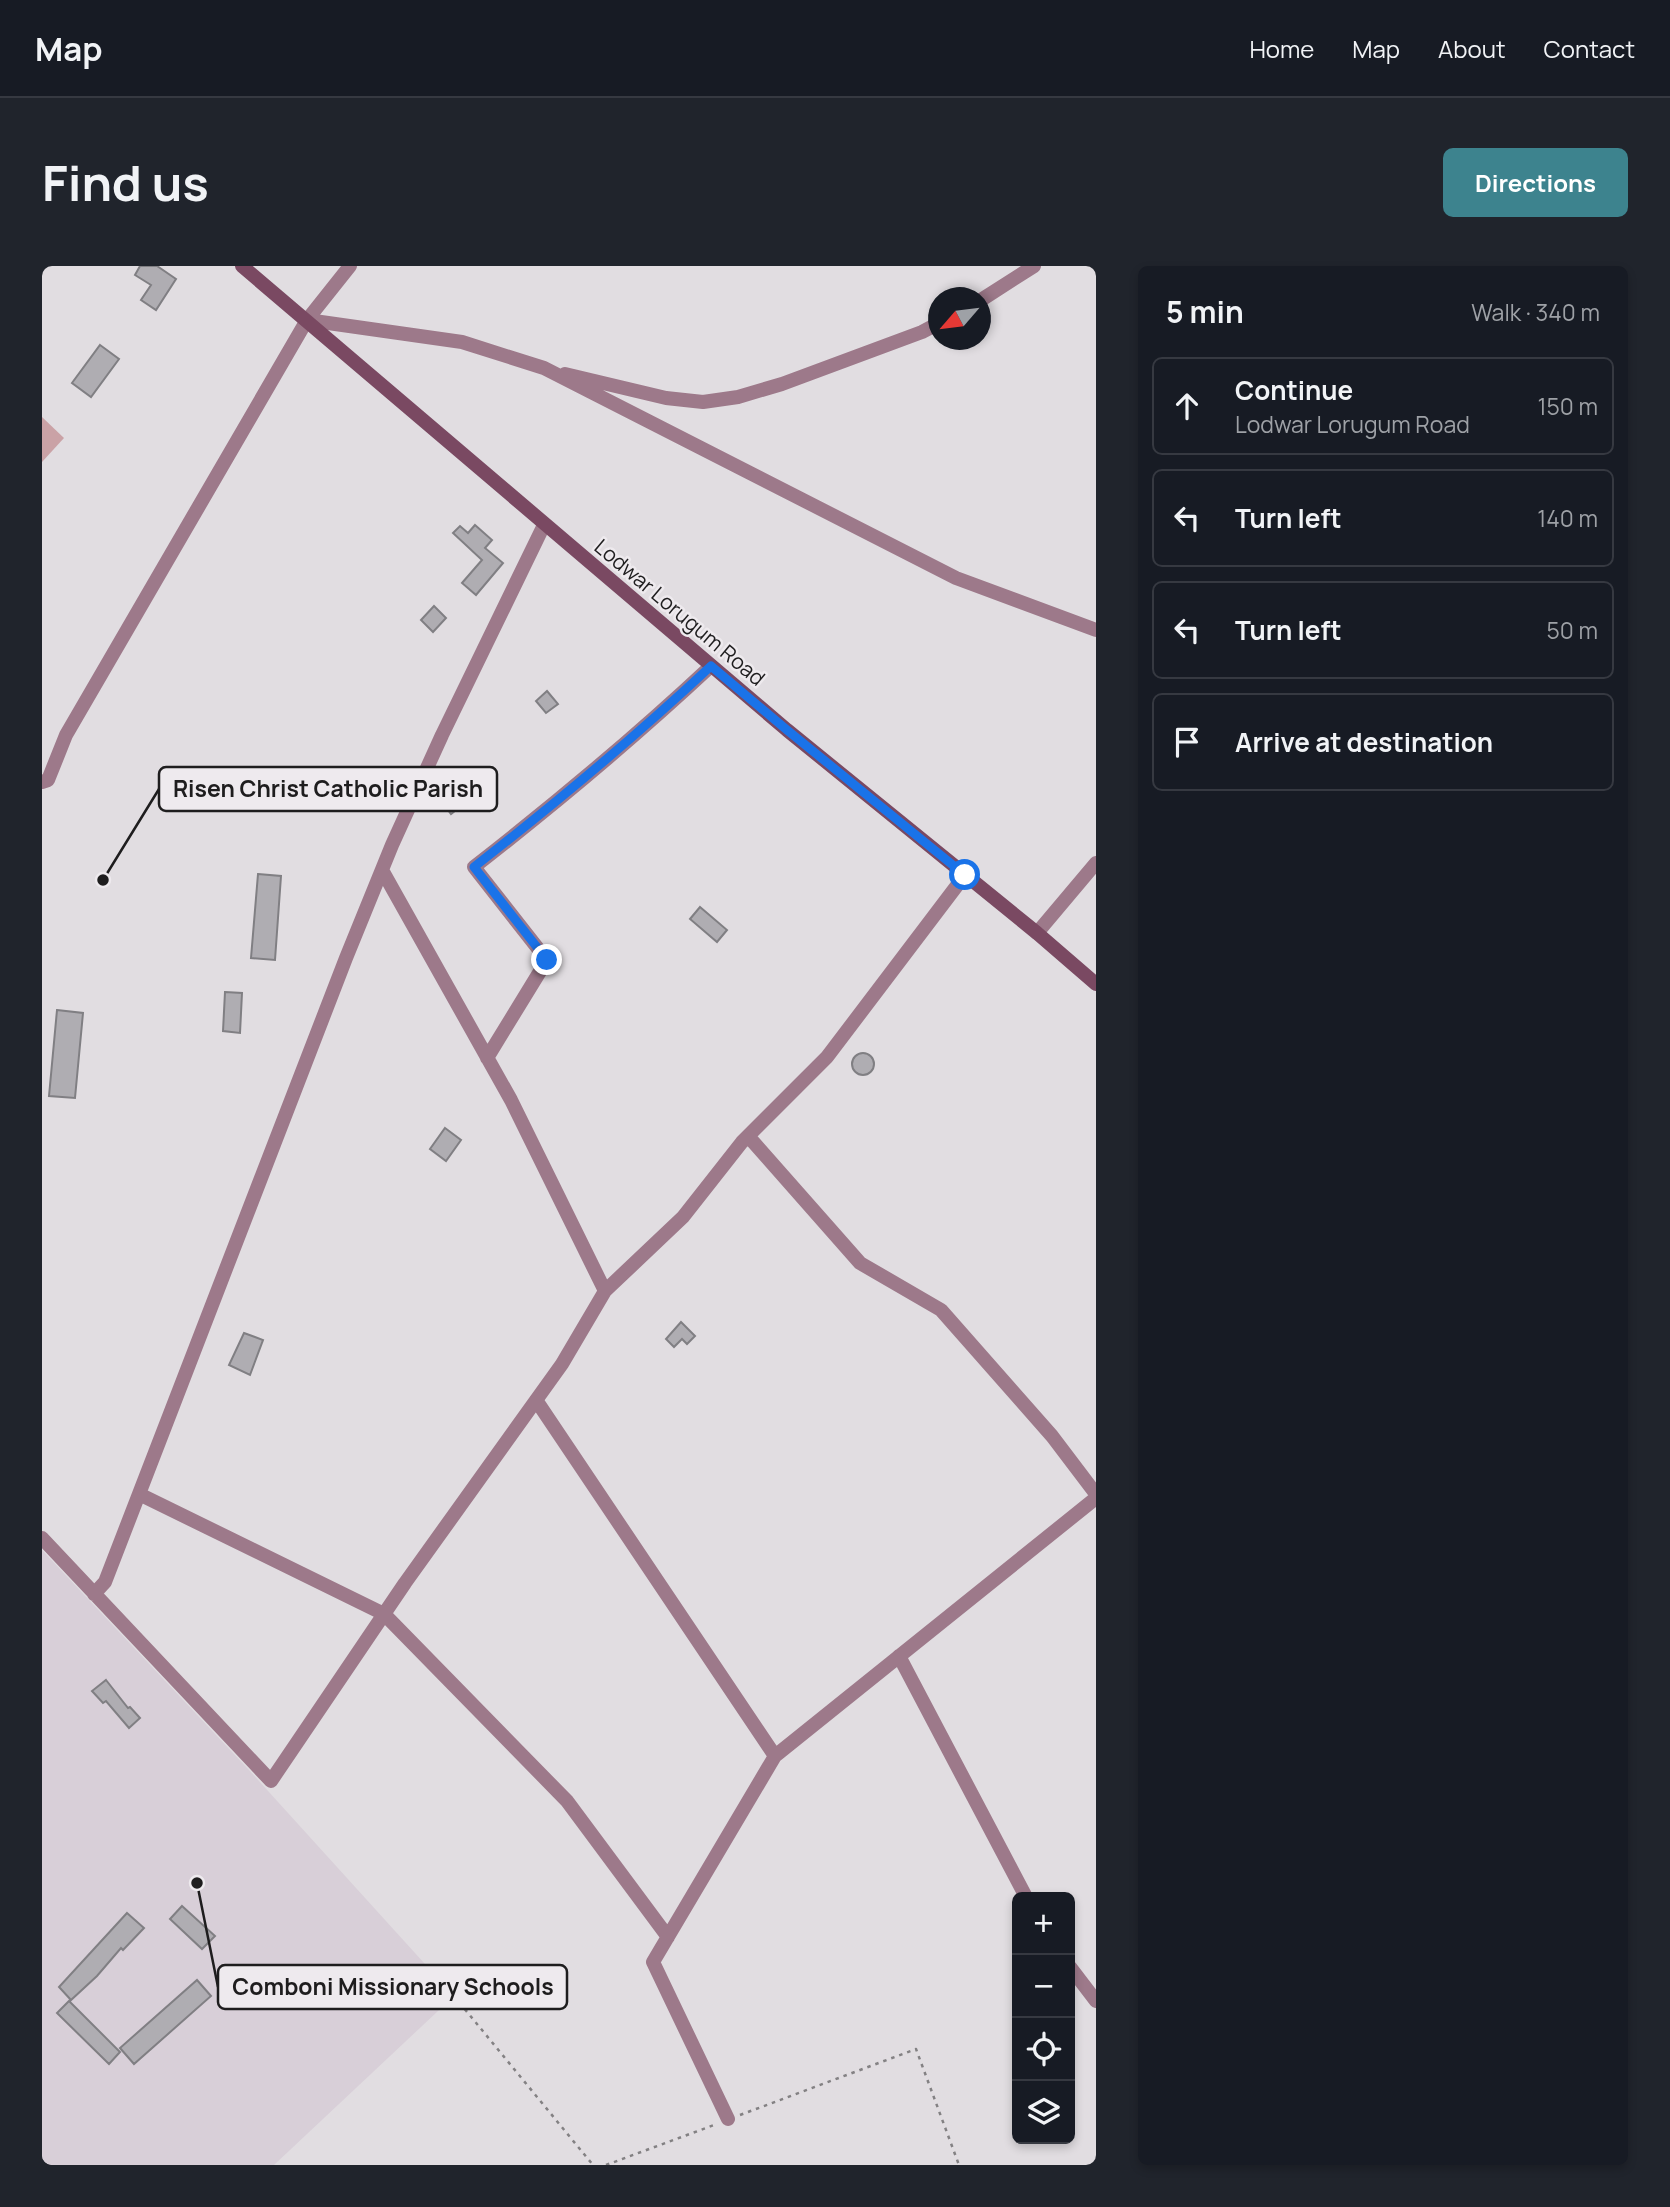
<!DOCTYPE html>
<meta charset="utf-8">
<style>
:root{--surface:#171b24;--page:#20242c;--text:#f1f3f6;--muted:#9ea1a6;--line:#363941;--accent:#3d838e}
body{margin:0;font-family:Manrope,sans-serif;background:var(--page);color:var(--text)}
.controls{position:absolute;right:21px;bottom:21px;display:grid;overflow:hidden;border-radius:10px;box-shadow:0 4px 10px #0003}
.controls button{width:63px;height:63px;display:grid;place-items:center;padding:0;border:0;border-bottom:2px solid var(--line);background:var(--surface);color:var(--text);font:35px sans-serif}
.compass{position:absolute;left:886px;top:21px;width:63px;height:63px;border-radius:50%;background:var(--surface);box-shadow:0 4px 10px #0003;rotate:242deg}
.stop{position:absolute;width:21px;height:21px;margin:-16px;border:5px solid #1a73e8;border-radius:50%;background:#fff}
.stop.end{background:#1a73e8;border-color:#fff;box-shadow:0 2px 7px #0008}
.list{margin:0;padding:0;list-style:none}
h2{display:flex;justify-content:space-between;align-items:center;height:91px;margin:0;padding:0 28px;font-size:30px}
h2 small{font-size:23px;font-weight:400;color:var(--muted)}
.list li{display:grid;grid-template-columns:46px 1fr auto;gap:21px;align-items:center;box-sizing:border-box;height:98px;margin:0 14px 14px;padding:0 14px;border:2px solid var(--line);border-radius:10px}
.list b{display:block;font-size:26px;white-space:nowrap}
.list p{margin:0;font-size:23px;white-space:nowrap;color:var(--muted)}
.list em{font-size:23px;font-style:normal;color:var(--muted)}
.icon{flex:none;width:38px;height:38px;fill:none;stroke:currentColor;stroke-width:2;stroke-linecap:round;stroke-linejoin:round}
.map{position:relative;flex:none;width:1054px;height:1899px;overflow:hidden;border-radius:10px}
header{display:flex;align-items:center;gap:42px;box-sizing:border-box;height:98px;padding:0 35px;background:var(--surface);border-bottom:2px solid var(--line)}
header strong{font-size:33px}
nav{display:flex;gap:38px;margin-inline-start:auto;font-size:24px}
.intro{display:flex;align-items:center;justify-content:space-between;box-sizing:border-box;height:168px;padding:0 42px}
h1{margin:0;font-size:49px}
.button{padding:18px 32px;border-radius:10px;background:var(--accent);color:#fff;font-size:24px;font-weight:700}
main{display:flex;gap:42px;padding:0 42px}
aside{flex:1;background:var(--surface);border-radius:10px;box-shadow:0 4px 10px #0003}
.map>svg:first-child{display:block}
</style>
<header>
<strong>Map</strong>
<nav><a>Home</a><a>Map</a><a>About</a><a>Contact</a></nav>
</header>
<div class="intro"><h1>Find us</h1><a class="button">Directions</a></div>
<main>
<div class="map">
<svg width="1054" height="1899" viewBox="0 0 1054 1899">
<rect width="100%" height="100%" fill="#e1dde1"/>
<path fill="#d8cfd8" d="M 0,1284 L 207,1504 L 412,1730 L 232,1899 L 0,1899 Z"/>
<path fill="#caa2a6" d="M 0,151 L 22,172 L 0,196 Z"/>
<path fill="#afadb2" stroke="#807f83" stroke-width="2" d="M 98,0 L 115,0 L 134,13 L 114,44 L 99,34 L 109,19 L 93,9 Z
M 58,79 L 77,93 L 49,131 L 30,117 Z
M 433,259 L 450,274 L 443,282 L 461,297 L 434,329 L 420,317 L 440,294 L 411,267 L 418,260 L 426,267 Z
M 392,340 L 404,352 L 391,366 L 379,354 Z
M 505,425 L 516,438 L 504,447 L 494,435 Z
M 421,514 L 433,529 L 409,548 L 397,532 Z
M 216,608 L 239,610 L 233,694 L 209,692 Z
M 658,641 L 685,664 L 675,676 L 648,653 Z
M 183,726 L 200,727 L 198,767 L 181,765 Z
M 15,744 L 41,747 L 33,832 L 7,830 Z
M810 798a11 11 0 1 1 22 0a11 11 0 1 1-22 0Z
M 403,862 L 419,874 L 404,895 L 388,883 Z
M 639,1056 L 653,1070 L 645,1078 L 640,1073 L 632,1081 L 624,1073 Z
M 202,1067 L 221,1074 L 208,1109 L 187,1099 Z
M 64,1414 L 86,1442 L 88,1441 L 98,1452 L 87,1462 L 64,1435 L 61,1437 L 50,1425 Z
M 140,1640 L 173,1670 L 160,1683 L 128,1653 Z
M 85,1647 L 102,1662 L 81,1684 L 79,1682 L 55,1710 L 29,1734 L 17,1721 Z
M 155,1714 L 169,1730 L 92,1798 L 78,1782 Z
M 27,1735 L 78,1786 L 67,1798 L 15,1747 Z"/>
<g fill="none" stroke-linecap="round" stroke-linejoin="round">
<path stroke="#838183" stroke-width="2.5" stroke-dasharray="3.5 5" stroke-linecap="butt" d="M 412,1730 L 551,1899
M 698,1849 L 874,1783 L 917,1899
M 564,1899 L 672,1859"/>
<path stroke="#9d798a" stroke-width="14" d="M 939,34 L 992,0
M 265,54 L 420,76 L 502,102 L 914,312 L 1054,364
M 523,108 L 624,132 L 661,136 L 696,131 L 740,118 L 880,66 L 897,57
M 0,516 L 6,514 L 24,469 L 265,54 L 308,0
M 995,667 L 1054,597
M 445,792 L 505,694 L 432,601 C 514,537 593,471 669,400
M 706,870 L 818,997 L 899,1044 L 1010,1170 L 1054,1228
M 563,1025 L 641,951 L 700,876 L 785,791 L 923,609
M 494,1134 L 733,1490 L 1054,1232
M 97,1228 L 342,1348 L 525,1535 L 626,1671
M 0,1272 L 229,1515 L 363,1317 L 520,1098 L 563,1025 L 469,834 L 340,604
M 52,1328 L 63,1316 L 304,692 L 350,579 L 400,469 L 502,259
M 857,1390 L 984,1631
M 1028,1701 L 1054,1735
M 686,1853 L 611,1696 L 733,1490"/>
<path stroke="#7a4962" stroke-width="14" d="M 200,0 L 745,464 L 995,667 L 1054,718"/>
</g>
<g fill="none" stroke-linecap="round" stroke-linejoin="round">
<path stroke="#1a73e8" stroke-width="9" d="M 505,694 L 432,601 C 514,537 593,471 669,400 L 745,464 L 923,609"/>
</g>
<g text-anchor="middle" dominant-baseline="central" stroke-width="5" stroke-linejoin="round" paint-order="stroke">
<g font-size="21" fill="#1e1d1e" stroke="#eeeaee">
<text transform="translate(638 346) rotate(40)">Lodwar Lorugum Road</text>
</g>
</g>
<path fill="none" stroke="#1e1d1e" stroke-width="2.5" d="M61 614L117 523M155 1617L176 1721"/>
<g fill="#1e1d1e" stroke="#eeeaee" stroke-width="2.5">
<circle cx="61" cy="614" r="7"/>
<circle cx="155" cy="1617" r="7"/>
</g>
<g fill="#eeeaee" stroke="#1e1d1e" stroke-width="2.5">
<rect x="117" y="501" width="338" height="44" rx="7"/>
<rect x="176" y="1699" width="349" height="44" rx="7"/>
</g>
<g font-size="23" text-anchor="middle" font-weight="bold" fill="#1e1d1e">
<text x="286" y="531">Risen Christ Catholic Parish</text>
<text x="351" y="1729">Comboni Missionary Schools</text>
</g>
</svg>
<div class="controls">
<button>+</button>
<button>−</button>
<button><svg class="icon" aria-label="locate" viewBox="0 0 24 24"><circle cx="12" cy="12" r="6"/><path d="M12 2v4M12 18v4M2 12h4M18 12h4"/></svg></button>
<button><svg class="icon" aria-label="layers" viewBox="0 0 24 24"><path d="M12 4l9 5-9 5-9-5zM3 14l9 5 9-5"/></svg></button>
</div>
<svg class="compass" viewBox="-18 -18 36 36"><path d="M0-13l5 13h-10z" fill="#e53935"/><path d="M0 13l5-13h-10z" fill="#9ea1a6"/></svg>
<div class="stop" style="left:923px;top:609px"></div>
<div class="stop end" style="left:505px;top:694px"></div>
</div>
<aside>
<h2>5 min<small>Walk · 340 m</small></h2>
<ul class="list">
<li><svg class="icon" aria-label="ahead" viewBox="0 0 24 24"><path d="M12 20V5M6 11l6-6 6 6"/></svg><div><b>Continue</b><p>Lodwar Lorugum Road</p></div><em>150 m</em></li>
<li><svg class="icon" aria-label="left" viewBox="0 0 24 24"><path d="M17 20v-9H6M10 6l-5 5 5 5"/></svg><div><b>Turn left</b></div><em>140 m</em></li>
<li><svg class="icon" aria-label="left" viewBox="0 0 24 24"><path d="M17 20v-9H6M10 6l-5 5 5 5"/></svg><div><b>Turn left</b></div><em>50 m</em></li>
<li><svg class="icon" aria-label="arrive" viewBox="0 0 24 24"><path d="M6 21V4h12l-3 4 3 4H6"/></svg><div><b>Arrive at destination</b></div></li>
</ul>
</aside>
</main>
